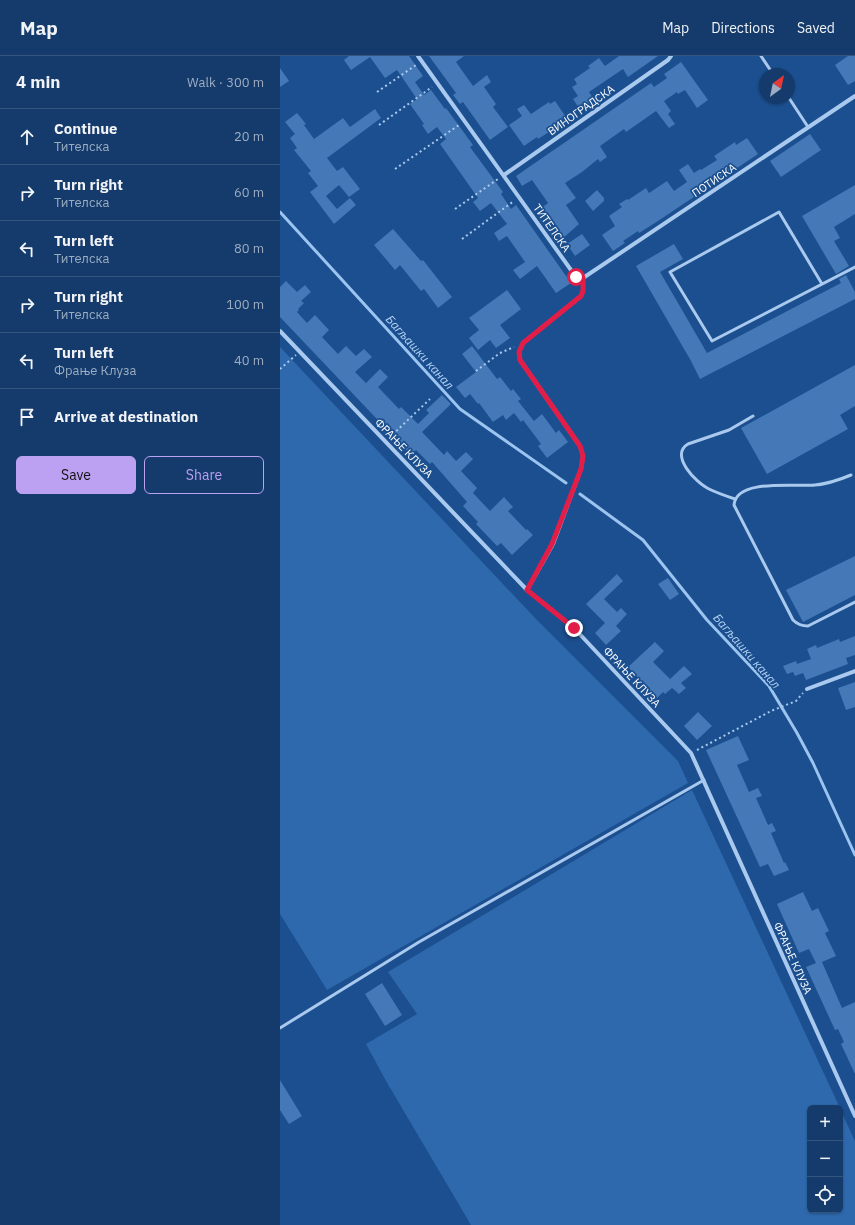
<!DOCTYPE html>
<meta charset="utf-8">
<style>
:root{--surface:#143b6b;--page:#1d4271;--text:#f1f3f6;--muted:#9dadc1;--line:#33557e;--accent:#bca0f2}
body{margin:0;font-family:"IBM Plex Sans",sans-serif;background:var(--page);color:var(--text)}
.controls{position:absolute;right:12px;bottom:12px;display:grid;overflow:hidden;border-radius:6px;box-shadow:0 1px 3px #0004}
.controls button{width:36px;height:36px;display:grid;place-items:center;padding:0;border:0;border-bottom:1px solid var(--line);background:var(--surface);color:var(--text);font:20px sans-serif}
.compass{position:absolute;left:479px;top:12px;width:36px;height:36px;border-radius:50%;background:var(--surface);box-shadow:0 1px 3px #0004;rotate:33deg}
.stop{position:absolute;width:12px;height:12px;margin:-9px;border:3px solid #e11d48;border-radius:50%;background:#fff}
.stop.end{background:#e11d48;border-color:#fff;box-shadow:0 1px 4px #0008}
.list{margin:0;padding:0;list-style:none}
h2{display:flex;justify-content:space-between;align-items:center;height:52px;margin:0;padding:0 16px;font-size:17px}
h2 small{font-size:13px;font-weight:400;color:var(--muted)}
.list li{display:grid;grid-template-columns:26px 1fr auto;gap:12px;align-items:center;box-sizing:border-box;height:56px;padding:0 16px;border-top:1px solid var(--line)}
.list b{display:block;font-size:15px;white-space:nowrap}
.list p{margin:0;font-size:13px;white-space:nowrap;color:var(--muted)}
.list em{font-size:13px;font-style:normal;color:var(--muted)}
.actions{display:flex;gap:8px;padding:12px 16px}
.actions a{flex:1;padding:9px 0;border:1px solid var(--accent);border-radius:6px;text-align:center;font-size:14px;color:var(--accent)}
.actions .main{background:var(--accent);color:#111}
.icon{flex:none;width:22px;height:22px;fill:none;stroke:currentColor;stroke-width:2;stroke-linecap:round;stroke-linejoin:round}
.map{position:relative;flex:none;width:575px;height:1169px;overflow:hidden}
header{display:flex;align-items:center;gap:24px;box-sizing:border-box;height:56px;padding:0 20px;background:var(--surface);border-bottom:1px solid var(--line)}
header strong{font-size:19px}
nav{display:flex;gap:22px;margin-inline-start:auto;font-size:14px}
main{display:flex}
aside{flex:1;background:var(--surface)}
.map>svg:first-child{display:block}
</style>
<header>
<strong>Map</strong>
<nav><a>Map</a><a>Directions</a><a>Saved</a></nav>
</header>
<main>
<aside>
<h2>4 min<small>Walk · 300 m</small></h2>
<ul class="list">
<li><svg class="icon" aria-label="ahead" viewBox="0 0 24 24"><path d="M12 20V5M6 11l6-6 6 6"/></svg><div><b>Continue</b><p>Тителска</p></div><em>20 m</em></li>
<li><svg class="icon" aria-label="right" viewBox="0 0 24 24"><path d="M7 20v-9h11M14 6l5 5-5 5"/></svg><div><b>Turn right</b><p>Тителска</p></div><em>60 m</em></li>
<li><svg class="icon" aria-label="left" viewBox="0 0 24 24"><path d="M17 20v-9H6M10 6l-5 5 5 5"/></svg><div><b>Turn left</b><p>Тителска</p></div><em>80 m</em></li>
<li><svg class="icon" aria-label="right" viewBox="0 0 24 24"><path d="M7 20v-9h11M14 6l5 5-5 5"/></svg><div><b>Turn right</b><p>Тителска</p></div><em>100 m</em></li>
<li><svg class="icon" aria-label="left" viewBox="0 0 24 24"><path d="M17 20v-9H6M10 6l-5 5 5 5"/></svg><div><b>Turn left</b><p>Фрање Клуза</p></div><em>40 m</em></li>
<li><svg class="icon" aria-label="arrive" viewBox="0 0 24 24"><path d="M6 21V4h12l-3 4 3 4H6"/></svg><div><b>Arrive at destination</b></div></li>
</ul>
<div class="actions"><a class="main">Save</a><a>Share</a></div>
</aside>
<div class="map">
<svg width="575" height="1169" viewBox="0 0 575 1169">
<rect width="100%" height="100%" fill="#1b4f8f"/>
<path fill="#2e69ad" d="M 0,291 L 256,563 L 398,705 L 408,727 L 47,934 L 0,858 Z
M 412,734 L 560,1052 L 530,1052 L 530,1154 L 560,1154 L 560,1053 L 575,1085 L 575,1169 L 191,1169 L 106,1025 L 86,988 L 137,958 L 108,916 Z"/>
<g fill="none" stroke-linecap="round" stroke-linejoin="round">
<path stroke="#9cc4f0" stroke-width="3" d="M 0,156 L 180,353 L 286,427
M 300,438 L 363,484 L 427,564 L 489,630 L 517,677 L 533,707 L 575,799"/>
</g>
<path fill="#4478b7" d="M 69,0 L 129,0 L 143,20 L 135,26 L 144,39 L 151,34 L 165,53 L 166,52 L 193,89 L 190,91 L 223,136 L 221,138 L 231,153 L 236,149 L 291,227 L 276,237 L 257,210 L 240,223 L 233,214 L 245,206 L 227,180 L 219,185 L 214,177 L 227,168 L 211,147 L 200,155 L 193,146 L 198,142 L 160,88 L 166,83 L 157,71 L 148,78 L 142,69 L 144,68 L 130,48 L 137,43 L 117,14 L 105,22 L 90,1 L 71,14 L 64,4 Z
M 149,0 L 184,0 L 176,6 L 193,30 L 207,19 L 211,26 L 204,31 L 216,48 L 213,51 L 228,71 L 210,84 L 183,46 L 180,48 L 173,39 L 176,37 Z
M 339,0 L 378,0 L 348,21 L 343,13 L 309,36 L 315,45 L 301,55 L 293,43 L 298,40 L 292,31 L 297,28 L 294,23 L 310,12 L 308,10 L 319,2 L 325,10 Z
M 568,0 L 575,0 L 575,25 L 568,29 L 555,9 Z
M 401,6 L 428,44 L 417,52 L 405,34 L 398,38 L 397,36 L 384,45 L 391,55 L 388,58 L 395,68 L 389,72 L 376,55 L 346,76 L 344,73 L 320,90 L 327,101 L 320,106 L 318,103 L 302,116 L 285,127 L 296,142 L 286,149 L 299,168 L 281,184 L 259,154 L 268,147 L 252,124 L 242,130 L 236,120 L 371,27 L 374,31 L 387,22 L 384,18 Z
M 0,12 L 9,25 L 0,31 Z
M 275,45 L 288,64 L 258,83 L 257,81 L 244,90 L 229,69 L 242,60 L 237,53 L 244,49 L 251,58 L 269,46 L 270,48 Z
M 95,53 L 101,62 L 47,102 L 57,115 L 63,111 L 80,133 L 69,141 L 59,129 L 46,140 L 57,153 L 70,142 L 76,149 L 54,168 L 30,136 L 38,130 L 28,117 L 31,115 L 14,94 L 17,92 L 10,82 L 15,78 L 5,66 L 17,57 L 26,68 L 24,69 L 34,83 L 63,62 L 70,71 Z
M 530,78 L 541,94 L 501,121 L 490,105 Z
M 467,82 L 478,98 L 378,165 L 359,177 L 358,175 L 343,185 L 345,187 L 333,195 L 322,179 L 335,170 L 329,160 L 342,151 L 339,148 L 347,143 L 348,144 L 366,132 L 369,137 L 387,125 L 394,135 L 407,126 L 399,114 L 408,108 L 414,117 L 420,113 L 421,114 L 437,104 L 434,100 L 455,86 L 456,89 Z
M 575,129 L 575,158 L 554,171 L 560,182 L 554,185 L 569,210 L 556,218 L 522,160 Z
M 317,134 L 324,142 L 324,145 L 313,155 L 305,145 Z
M 113,173 L 141,205 L 143,204 L 172,241 L 158,252 L 144,233 L 141,235 L 120,209 L 115,214 L 94,189 Z
M 302,178 L 310,189 L 295,200 L 287,188 Z
M 394,188 L 403,203 L 380,216 L 427,297 L 561,227 L 559,223 L 566,219 L 575,236 L 575,243 L 420,323 L 411,305 L 356,210 Z
M 6,225 L 17,236 L 25,229 L 31,236 L 21,245 L 24,247 L 18,253 L 19,254 L 17,256 L 27,267 L 35,259 L 49,274 L 42,281 L 58,298 L 66,290 L 76,300 L 84,293 L 92,301 L 75,316 L 86,327 L 100,313 L 108,321 L 98,331 L 119,353 L 121,351 L 138,368 L 149,357 L 146,354 L 162,339 L 171,348 L 142,376 L 164,399 L 167,395 L 176,405 L 186,396 L 193,403 L 181,415 L 197,432 L 193,437 L 210,455 L 224,441 L 233,451 L 228,455 L 246,474 L 247,473 L 253,479 L 232,499 L 221,487 L 217,490 L 196,468 L 198,466 L 183,450 L 187,446 L 152,406 L 150,408 L 136,394 L 131,399 L 0,261 L 0,231 Z
M 227,234 L 241,253 L 220,269 L 230,282 L 216,292 L 210,284 L 198,294 L 189,282 L 199,274 L 189,262 Z
M 192,290 L 217,323 L 220,321 L 231,335 L 233,333 L 241,343 L 238,345 L 254,365 L 262,358 L 276,377 L 279,374 L 288,386 L 267,402 L 258,390 L 261,388 L 243,364 L 241,366 L 234,357 L 226,364 L 223,359 L 213,366 L 199,347 L 198,348 L 190,338 L 185,342 L 176,331 L 196,316 L 182,298 Z
M 575,309 L 575,350 L 560,359 L 568,373 L 487,418 L 461,372 Z
M 575,500 L 575,539 L 523,566 L 506,534 Z
M 337,518 L 343,525 L 324,543 L 337,556 L 341,552 L 347,558 L 336,570 L 341,575 L 326,589 L 315,577 L 325,567 L 306,548 Z
M 388,522 L 399,538 L 390,544 L 378,528 Z
M 575,580 L 575,599 L 566,602 L 568,608 L 526,624 L 523,617 L 515,620 L 513,616 L 507,618 L 503,610 L 516,605 L 517,608 L 531,603 L 527,593 L 536,589 L 537,592 L 559,583 L 560,586 Z
M 375,586 L 384,595 L 373,606 L 390,623 L 404,610 L 412,618 L 401,627 L 406,632 L 399,638 L 392,632 L 385,638 L 383,636 L 377,642 L 348,611 Z
M 575,626 L 575,651 L 566,654 L 558,632 Z
M 418,656 L 432,670 L 417,684 L 404,670 Z
M 458,680 L 469,704 L 457,709 L 469,736 L 478,732 L 482,740 L 476,742 L 488,769 L 492,767 L 496,775 L 491,777 L 504,807 L 505,806 L 509,814 L 494,820 L 488,808 L 480,811 L 426,694 Z
M 523,836 L 532,855 L 538,852 L 549,875 L 545,877 L 556,900 L 542,906 L 562,952 L 575,946 L 575,1018 L 561,988 L 564,986 L 558,973 L 555,974 L 526,911 L 536,907 L 529,893 L 519,897 L 497,848 Z
M 102,927 L 122,959 L 105,970 L 85,938 Z
M 0,1024 L 22,1060 L 9,1068 L 0,1054 Z"/>
<g fill="none" stroke-linecap="round" stroke-linejoin="round">
<path stroke="#a9c9ee" stroke-width="2" stroke-dasharray="2 3" stroke-linecap="butt" d="M 97,36 L 136,9
M 99,69 L 152,31
M 115,113 L 179,69
M 175,153 L 218,123
M 182,183 L 234,145
M 0,313 L 16,299
M 196,315 L 220,297 L 234,291
M 109,382 L 150,343
M 417,694 L 491,655 L 516,645 L 523,637"/>
<path stroke="#a9c9ee" stroke-width="3" d="M 481,0 L 493,18
M 509,42 L 528,71
M 542,228 L 499,156 L 390,216 L 432,285 L 575,211
M 571,419 C 559,424 548,428 535,429 C 517,431 456,422 454,449 L 513,564 C 517,568 522,570 528,570 L 575,546
M 455,443 C 446,440 437,437 429,433 C 416,427 389,399 408,388 L 449,374 L 473,360
M 0,972 L 139,886 L 424,724"/>
<path stroke="#a9c9ee" stroke-width="4" d="M 138,0 L 296,221 L 303,222 L 303,235 L 301,240 L 243,287 L 239,296 L 240,304 L 300,390 L 303,400 L 301,413 L 273,488 L 247,534
M 224,119 L 388,4 L 391,0
M 303,222 L 575,40
M 0,275 L 247,534 L 294,572 L 411,697 L 575,1060
M 527,633 L 575,615"/>
</g>
<g fill="none" stroke-linecap="round" stroke-linejoin="round">
<path stroke="#e11d48" stroke-width="5" d="M 294,572 L 247,534 L 272,488 L 301,413 L 303,400 L 300,390 L 240,304 L 239,296 L 243,287 L 301,240 L 303,235 L 303,222 L 296,221"/>
</g>
<g text-anchor="middle" dominant-baseline="central" stroke-width="3.5" stroke-linejoin="round" paint-order="stroke">
<g font-size="11" fill="#fff" stroke="#1b4f8f">
<text transform="translate(301 54) rotate(-35)">ВИНОГРАДСКА</text>
<text transform="translate(434 124) rotate(-34)">ПОТИСКА</text>
<text transform="translate(272 172) rotate(55)">ТИТЕЛСКА</text>
<text transform="translate(124 392) rotate(46)">ФРАЊЕ КЛУЗА</text>
<text transform="translate(352 621) rotate(47)">ФРАЊЕ КЛУЗА</text>
<text transform="translate(513 902) rotate(66)">ФРАЊЕ КЛУЗА</text>
</g>
<g font-size="12" font-style="italic" fill="#b5d3f5" stroke="#1b4f8f">
<text transform="translate(140 296) rotate(48)">Багљашки канал</text>
<text transform="translate(467 595) rotate(49)">Багљашки канал</text>
</g>
</g>
</svg>
<div class="controls">
<button>+</button>
<button>−</button>
<button><svg class="icon" aria-label="locate" viewBox="0 0 24 24"><circle cx="12" cy="12" r="6"/><path d="M12 2v4M12 18v4M2 12h4M18 12h4"/></svg></button>
</div>
<svg class="compass" viewBox="-18 -18 36 36"><path d="M0-13l5 13h-10z" fill="#e53935"/><path d="M0 13l5-13h-10z" fill="#9dadc1"/></svg>
<div class="stop" style="left:296px;top:221px"></div>
<div class="stop end" style="left:294px;top:572px"></div>
</div>
</main>
